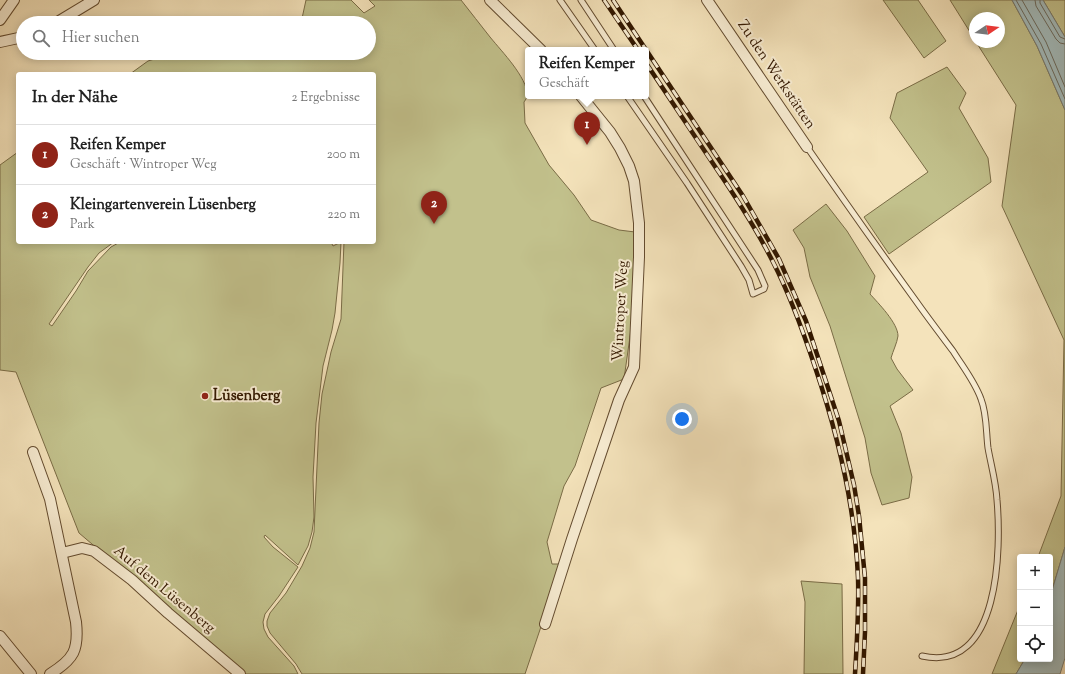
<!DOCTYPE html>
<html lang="de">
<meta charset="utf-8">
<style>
:root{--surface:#fff;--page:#f2f2f2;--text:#222;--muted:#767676;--line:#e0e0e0;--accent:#8f2418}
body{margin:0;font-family:"Sorts Mill Goudy",serif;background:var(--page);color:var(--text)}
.controls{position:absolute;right:12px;bottom:12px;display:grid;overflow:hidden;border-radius:4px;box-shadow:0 2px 10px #0003}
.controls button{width:36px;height:36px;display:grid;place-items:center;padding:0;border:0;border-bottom:1px solid var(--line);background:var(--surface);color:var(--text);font:20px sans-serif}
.compass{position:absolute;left:969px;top:12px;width:36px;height:36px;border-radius:50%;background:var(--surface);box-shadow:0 2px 10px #0003;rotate:77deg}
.you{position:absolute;left:682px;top:419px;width:14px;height:14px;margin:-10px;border:3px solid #fff;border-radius:50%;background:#1a73e8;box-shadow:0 0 0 6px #1a73e833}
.badge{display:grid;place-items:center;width:26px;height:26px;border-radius:50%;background:var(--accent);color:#fff;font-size:13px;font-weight:700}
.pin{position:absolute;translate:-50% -33px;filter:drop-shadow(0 1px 2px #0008)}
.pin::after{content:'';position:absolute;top:21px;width:14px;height:12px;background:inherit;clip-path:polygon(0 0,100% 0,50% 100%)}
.popup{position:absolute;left:525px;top:47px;width:124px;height:52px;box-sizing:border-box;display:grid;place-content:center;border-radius:4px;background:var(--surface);filter:drop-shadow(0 1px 3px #0005);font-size:13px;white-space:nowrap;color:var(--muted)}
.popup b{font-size:15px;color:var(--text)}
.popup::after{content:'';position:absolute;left:50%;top:100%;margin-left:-8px;border:8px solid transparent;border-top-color:var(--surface)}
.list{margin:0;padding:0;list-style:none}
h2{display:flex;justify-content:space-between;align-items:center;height:52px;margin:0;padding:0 16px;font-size:17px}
h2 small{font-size:13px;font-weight:400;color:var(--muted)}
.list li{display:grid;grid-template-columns:26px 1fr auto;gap:12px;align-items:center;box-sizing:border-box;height:60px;padding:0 16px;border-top:1px solid var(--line)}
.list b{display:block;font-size:15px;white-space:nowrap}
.list p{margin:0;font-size:13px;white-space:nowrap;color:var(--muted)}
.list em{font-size:13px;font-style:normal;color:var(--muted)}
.icon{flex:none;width:22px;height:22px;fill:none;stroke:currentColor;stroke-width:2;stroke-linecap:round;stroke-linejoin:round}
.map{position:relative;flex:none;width:1065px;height:674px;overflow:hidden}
.search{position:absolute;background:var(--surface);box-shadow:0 2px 10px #0003;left:16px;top:16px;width:360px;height:44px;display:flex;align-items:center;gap:10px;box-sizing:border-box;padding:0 14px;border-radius:22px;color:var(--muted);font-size:15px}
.panel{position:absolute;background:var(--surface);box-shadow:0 2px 10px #0003;left:16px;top:72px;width:360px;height:172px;border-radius:4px}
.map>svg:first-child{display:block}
</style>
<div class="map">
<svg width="1065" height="674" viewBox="0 0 1065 674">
<rect width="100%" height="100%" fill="#f4e3bb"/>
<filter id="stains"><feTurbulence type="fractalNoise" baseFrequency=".005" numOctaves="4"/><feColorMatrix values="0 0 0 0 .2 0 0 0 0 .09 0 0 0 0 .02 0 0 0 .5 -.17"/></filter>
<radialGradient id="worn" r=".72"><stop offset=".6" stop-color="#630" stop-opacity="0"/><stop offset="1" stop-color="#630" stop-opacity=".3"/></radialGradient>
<path fill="#c2c18c" stroke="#7a6c46" d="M 306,0 L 351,0 L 364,13 L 375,6 L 369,0 L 461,0 C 471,12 480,25 490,37 C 503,53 526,76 528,96 L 524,102 L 525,123 L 549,165 L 574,195 L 591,220 L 619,230 L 635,232 L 633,315 L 624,379 L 601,388 L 575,466 L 564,486 L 547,542 L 552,564 L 560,564 L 549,603 L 525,674 L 302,674 L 296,664 L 270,633 L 267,626 L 267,621 L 270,613 L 286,593 L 302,566 L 310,548 L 314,532 L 319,423 L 322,394 L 331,352 L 341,319 L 344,242 L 374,242 L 374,74 L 130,74 L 148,61 L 174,53 L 369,53 L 369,23 L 301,23 Z
M 883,0 L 918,0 L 946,41 L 924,58 Z
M 950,0 L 1012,0 L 1037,46 L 1065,110 L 1065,547 L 1050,597 L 1050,557 L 1038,557 L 1061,496 L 1064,340 L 1002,206 L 1016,105 L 976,42 L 999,42 L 999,18 L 975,18 L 975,40 Z
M 1043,0 L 1065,0 L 1065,37 Z
M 947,67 L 966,93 L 959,108 L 988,158 L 991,182 L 889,254 L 864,217 L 928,172 L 890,118 L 897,93 Z
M 18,152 L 18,242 L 114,242 L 99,253 L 88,267 L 49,324 L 52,326 L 76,291 L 88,271 L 111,247 L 120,242 L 331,242 L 333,246 L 341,242 L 340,263 L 335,313 L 332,330 L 323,366 L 316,423 L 313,477 L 314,517 L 312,532 L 308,546 L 298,565 L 265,535 L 264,537 L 273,547 L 298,567 L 279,596 L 265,614 L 263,622 L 264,629 L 268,637 L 294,666 L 298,674 L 245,674 L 79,533 L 16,372 L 0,370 L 0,165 Z
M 826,204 L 847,231 L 875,276 L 870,294 C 878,303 898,323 898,336 C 897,343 893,351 891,358 L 897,369 L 913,390 L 890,406 L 901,433 L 912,477 L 909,498 L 882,505 L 871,473 L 865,438 L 830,326 L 810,277 L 804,248 L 793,230 Z
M 801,581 L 842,584 L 843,674 L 804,674 L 805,602 Z
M 1020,605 L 1020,659 L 1025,659 L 1016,674 L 992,674 Z"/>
<path fill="#a2bbbc" stroke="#767a71" d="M 1012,0 L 1043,0 L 1065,37 L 1065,110 L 1037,46 Z
M 1065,547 L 1065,658 L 1060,674 L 1016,674 L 1025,659 L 1050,659 L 1050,597 Z"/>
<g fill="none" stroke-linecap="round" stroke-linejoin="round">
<path stroke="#6a6a5e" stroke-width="1" d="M 1016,0 L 1041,44 L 1065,99
M 1022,0 L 1046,42 L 1065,87
M 1035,0 L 1036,6 L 1056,39 L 1060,43 L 1065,44
M 1040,0 L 1040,3 L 1060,37 L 1065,39"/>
<g stroke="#634b2f" stroke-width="7">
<path id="service" d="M 560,0 L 595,50
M 581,0 L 614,50
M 627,96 L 687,183 L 741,266 L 749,280 L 753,294 L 764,289 L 765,286 L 758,270 L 644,96
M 807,147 C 843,199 879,250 916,301 C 928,318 941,335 953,351 C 963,367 975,382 981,399 C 987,414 986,432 988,448 C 991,465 996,482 997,500 C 1001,546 1001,674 922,656"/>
</g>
<g stroke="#634b2f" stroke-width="12">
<path id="minor" d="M 490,0 L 541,50
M 707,0 L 807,147
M 0,20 L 14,0
M 56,23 L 94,0
M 0,42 L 23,37
M 33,452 L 50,499 L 76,622 C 79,650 74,659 50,674
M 62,553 L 82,548 L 94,551 L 132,580 L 168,613 L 240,674
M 545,624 L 572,539 L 619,400 L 634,367 L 639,257 L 639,223 L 634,181 L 629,166 L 620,148 L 610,132 L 581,96
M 0,636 L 31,674"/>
</g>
<use href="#service" stroke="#f8edd3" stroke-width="5"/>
<use href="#minor" stroke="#f8edd3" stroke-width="10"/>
<g stroke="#331800" stroke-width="4.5">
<path id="rail" d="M 604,0 L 638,50
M 613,0 L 743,196 L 779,259 L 806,321 L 839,421 L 854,485 L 859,516 L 865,578 L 865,632 L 863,674
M 646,63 C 669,97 691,131 714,165 C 735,196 756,228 773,262 C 790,295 803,331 815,367 C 838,435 855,505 858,578 C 859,610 857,642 855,674"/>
</g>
<use href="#rail" stroke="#f8edd3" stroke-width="3" stroke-dasharray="9" stroke-linecap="butt"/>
</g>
<circle fill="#8f2418" stroke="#f8edd3" stroke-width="1.5" cx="205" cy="396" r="4"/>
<g text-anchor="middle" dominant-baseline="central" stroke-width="4" stroke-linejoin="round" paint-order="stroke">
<g font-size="15" fill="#331800" stroke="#f8edd3">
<text transform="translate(776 75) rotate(56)">Zu den Werkstätten</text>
<text transform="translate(621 311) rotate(-87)">Wintroper Weg</text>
<text transform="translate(164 590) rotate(40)">Auf dem Lüsenberg</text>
</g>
<g font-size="15" font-weight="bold" fill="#331800" stroke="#f8edd3" text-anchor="start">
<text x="213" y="396">Lüsenberg</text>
</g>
</g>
<rect width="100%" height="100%" filter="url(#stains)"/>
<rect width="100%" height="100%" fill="url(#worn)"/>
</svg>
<div class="controls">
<button>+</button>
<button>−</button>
<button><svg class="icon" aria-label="locate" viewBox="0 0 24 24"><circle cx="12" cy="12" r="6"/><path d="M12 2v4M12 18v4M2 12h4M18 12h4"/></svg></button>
</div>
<svg class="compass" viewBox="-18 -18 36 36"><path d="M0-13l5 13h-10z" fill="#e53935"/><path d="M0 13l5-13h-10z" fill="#767676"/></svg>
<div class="you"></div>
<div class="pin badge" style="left:587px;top:145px">1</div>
<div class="popup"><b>Reifen Kemper</b>Geschäft</div>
<div class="pin badge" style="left:434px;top:224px">2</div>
<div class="search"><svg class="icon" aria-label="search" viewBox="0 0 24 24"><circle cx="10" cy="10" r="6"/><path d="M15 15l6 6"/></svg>Hier suchen</div>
<section class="panel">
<h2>In der Nähe<small>2 Ergebnisse</small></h2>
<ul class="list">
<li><span class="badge">1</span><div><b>Reifen Kemper</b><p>Geschäft · Wintroper Weg</p></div><em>200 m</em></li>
<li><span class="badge">2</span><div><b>Kleingartenverein Lüsenberg</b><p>Park</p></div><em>220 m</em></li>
</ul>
</section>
</div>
